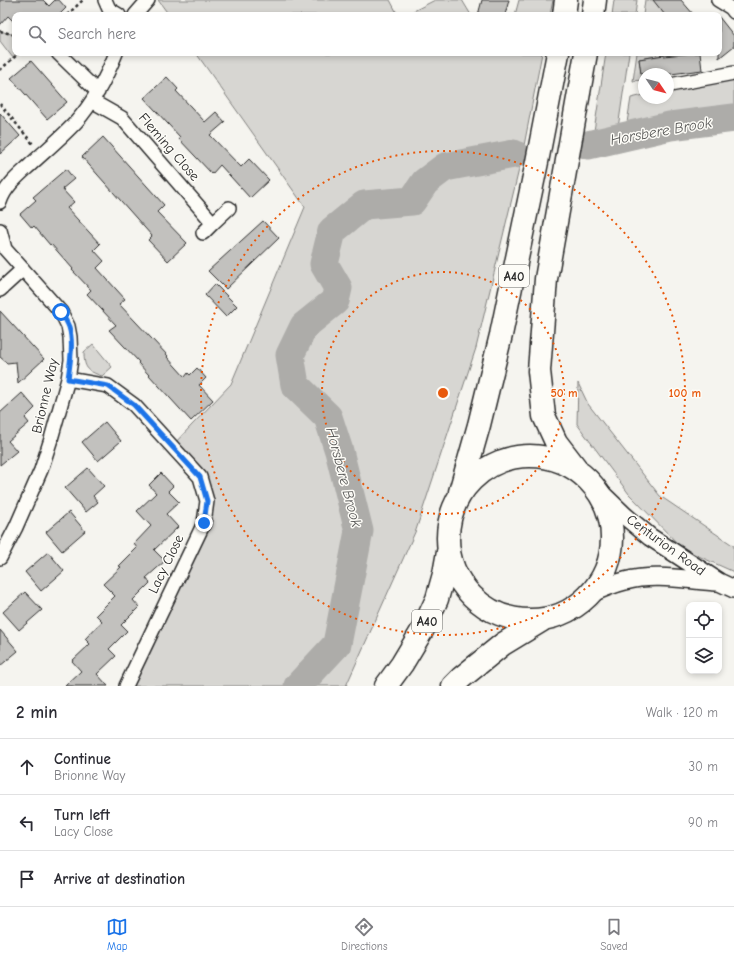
<!DOCTYPE html>
<meta charset="utf-8">
<style>
:root{--surface:#fff;--page:#f2f2f3;--text:#2b2b33;--muted:#7c7c81;--line:#e1e1e2;--accent:#1a73e8}
body{margin:0;font-family:"Comic Neue",sans-serif;background:var(--page);color:var(--text)}
.controls{position:absolute;right:12px;bottom:12px;display:grid;overflow:hidden;border-radius:8px;box-shadow:0 2px 6px #0003}
.controls button{width:36px;height:36px;display:grid;place-items:center;padding:0;border:0;border-bottom:1px solid var(--line);background:var(--surface);color:var(--text);font:20px sans-serif}
.compass{position:absolute;left:638px;top:68px;width:36px;height:36px;border-radius:50%;background:var(--surface);box-shadow:0 2px 6px #0003;rotate:125deg}
.stop{position:absolute;width:12px;height:12px;margin:-9px;border:3px solid #1a73e8;border-radius:50%;background:#fff}
.stop.end{background:#1a73e8;border-color:#fff;box-shadow:0 1px 4px #0008}
.list{margin:0;padding:0;list-style:none}
h2{display:flex;justify-content:space-between;align-items:center;height:52px;margin:0;padding:0 16px;font-size:17px}
h2 small{font-size:13px;font-weight:400;color:var(--muted)}
.list li{display:grid;grid-template-columns:26px 1fr auto;gap:12px;align-items:center;box-sizing:border-box;height:56px;padding:0 16px;border-top:1px solid var(--line)}
.list b{display:block;font-size:15px;white-space:nowrap}
.list p{margin:0;font-size:13px;white-space:nowrap;color:var(--muted)}
.list em{font-size:13px;font-style:normal;color:var(--muted)}
.icon{flex:none;width:22px;height:22px;fill:none;stroke:currentColor;stroke-width:2;stroke-linecap:round;stroke-linejoin:round}
.map{position:relative;flex:none;width:734px;height:686px;overflow:hidden}
.search{position:absolute;background:var(--surface);box-shadow:0 2px 6px #0003;left:12px;right:12px;top:12px;height:44px;display:flex;align-items:center;gap:10px;box-sizing:border-box;padding:0 14px;border-radius:8px;color:var(--muted);font-size:15px}
.sheet{height:220px;background:var(--surface)}
nav{display:flex;justify-content:space-around;align-items:center;box-sizing:border-box;height:56px;border-top:1px solid var(--line);background:var(--surface);font-size:11px;color:var(--muted)}
nav a{display:grid;justify-items:center;gap:2px}
nav .on{color:var(--accent)}
.map>svg:first-child{display:block}
</style>
<div class="map">
<svg width="734" height="686" viewBox="0 0 734 686">
<rect width="100%" height="100%" fill="#f5f4ef"/>
<filter id="ink" filterUnits="userSpaceOnUse"><feTurbulence type="fractalNoise" baseFrequency=".025" numOctaves="2"/><feDisplacementMap in="SourceGraphic" scale="8" xChannelSelector="R" yChannelSelector="G"/><feConvolveMatrix kernelMatrix="1 2 1 2 8 2 1 2 1" color-interpolation-filters="sRGB"/></filter>
<g filter="url(#ink)">
<path fill="#d7d6d2" stroke="#81807e" d="M 158,0 L 390,0 L 398,15 L 169,15 Z
M 435,0 L 462,0 L 471,15 L 406,15 Z
M 519,0 L 553,0 L 550,15 L 515,15 Z
M 614,0 L 637,0 L 635,15 L 612,15 Z
M 645,0 L 661,0 L 665,15 L 643,15 Z
M 0,31 L 15,35 L 15,53 L 19,53 L 13,58 L 0,41 Z
M 196,53 L 542,53 L 521,161 L 476,348 L 416,530 L 346,686 L 126,686 L 204,523 L 200,477 L 172,446 L 231,384 L 305,207 Z
M 606,53 L 629,53 L 618,128 L 594,131 Z
M 637,53 L 664,53 L 664,55 L 639,59 L 642,80 L 633,81 Z
M 734,79 L 734,119 L 625,135 L 631,98 L 644,95 L 644,98 L 668,98 L 668,91 Z
M 93,344 L 112,367 L 102,376 C 87,371 84,368 84,352 Z
M 578,383 L 588,404 L 660,496 L 734,546 L 734,572 L 683,549 L 629,494 L 577,424 Z"/>
<g fill="none" stroke-linecap="round" stroke-linejoin="round">
<path stroke="#adaca9" stroke-width="29" d="M 588,145 L 670,126 L 734,118
M 298,686 L 337,644 L 359,531 L 339,451 L 328,417 L 295,385 L 290,355 L 304,326 L 335,301 L 338,288 L 324,264 L 332,231 L 364,205 L 412,201 L 425,182 L 445,167 L 514,154"/>
</g>
<path fill="#c2c1be" stroke="#2b2b2b" d="M 0,0 L 43,0 L 49,6 L 55,0 L 59,0 L 66,8 L 59,15 L 15,15 L 15,20 L 13,21 L 8,16 L 0,25 Z
M 482,0 L 509,0 L 505,15 L 478,15 Z
M 653,0 L 681,0 L 694,15 L 665,15 Z
M 719,17 L 734,36 L 734,46 L 719,58 Z
M 693,53 L 700,53 L 702,70 L 671,74 L 641,74 L 639,59 L 664,55 L 664,56 Z
M 31,61 L 67,102 L 47,119 L 11,78 Z
M 167,77 L 178,89 L 176,91 L 205,122 L 216,112 L 225,122 L 210,135 L 241,167 L 249,159 L 269,180 L 250,198 L 220,165 L 212,174 L 178,138 L 180,137 L 144,98 Z
M 0,113 L 20,136 L 0,154 Z
M 103,137 L 164,205 L 157,212 L 187,243 L 168,261 L 148,240 L 152,236 L 82,157 Z
M 66,169 L 74,179 L 62,189 L 74,202 L 67,208 L 100,244 L 94,250 L 104,261 L 97,268 L 125,299 L 119,304 L 168,356 L 167,357 L 185,377 L 188,373 L 190,375 L 197,368 L 206,378 L 199,385 L 213,400 L 191,421 L 138,363 L 139,362 L 109,330 L 116,325 L 87,294 L 91,290 L 72,270 L 73,269 L 51,244 L 50,245 L 34,226 L 32,228 L 20,214 L 36,200 L 33,197 Z
M 263,221 L 279,238 L 226,289 L 208,271 Z
M 215,284 L 237,306 L 226,317 L 205,295 Z
M 0,311 L 44,359 L 18,383 L 16,362 L 7,363 L 0,357 Z
M 22,393 L 35,408 L 25,418 L 29,423 L 8,441 L 17,451 L 0,465 L 0,413 Z
M 105,422 L 121,441 L 98,461 L 82,442 Z
M 88,468 L 104,486 L 93,496 L 98,502 L 86,512 L 65,488 Z
M 161,473 L 173,486 L 168,491 L 179,502 L 166,514 L 178,527 L 154,550 L 165,561 L 146,578 L 150,583 L 133,600 L 139,607 L 121,625 L 127,631 L 109,649 L 116,656 L 97,674 L 108,686 L 65,686 L 81,671 L 72,661 L 90,644 L 85,639 L 102,621 L 96,615 L 115,596 L 103,584 L 121,567 L 119,566 L 137,548 L 134,544 L 151,526 L 137,511 L 156,493 L 149,485 Z
M 69,512 L 85,531 L 62,551 L 46,532 Z
M 48,552 L 64,571 L 41,591 L 25,572 Z
M 25,592 L 42,610 L 19,630 L 3,612 Z
M 0,630 L 18,651 L 0,666 Z"/>
<g fill="none" stroke-linecap="round" stroke-linejoin="round">
<g stroke="#2b2b2b" stroke-width="16">
<path id="minor" d="M 105,0 L 109,9 L 119,15
M 718,0 L 731,8 L 734,12
M 135,15 L 148,0
M 58,53 L 98,92
M 670,85 L 734,73
M 92,101 L 122,118 L 213,223 L 229,208
M 0,202 C 5,187 17,177 29,166 C 44,152 61,138 76,122 C 94,102 106,78 116,53
M 0,230 L 5,249 L 61,312 L 68,326 L 70,337 L 71,360 L 68,379 L 51,439 L 41,470 L 16,527 L 0,558
M 203,233 L 213,223
M 0,290 L 23,269
M 68,379 L 108,386 L 134,405 L 200,477 L 207,501 L 204,523 L 126,686"/>
</g>
<g stroke="#2b2b2b" stroke-width="20">
<path id="tertiary" d="M 597,489 L 625,516 L 650,537 L 719,582 L 734,589
M 590,594 C 601,589 613,584 625,581 C 654,573 687,580 717,582"/>
</g>
<g stroke="#2b2b2b" stroke-width="25">
<path id="trunk" d="M 564,15 L 566,0
M 593,15 L 595,0
M448 538a82 82 0 1 1 164 0a82 82 0 1 1-164 0Z
M 576,468 L 556,442 L 544,416 L 539,371 L 546,279 L 586,53
M 460,492 L 479,425 L 501,335 L 537,162 L 558,53
M 386,686 L 402,664 L 423,629 L 437,599 L 444,574 L 448,552
M 453,686 L 461,678 L 503,644 L 544,619"/>
</g>
<path stroke="#2b2b2b" stroke-width="2.5" stroke-dasharray="3 3" stroke-linecap="butt" d="M 67,15 L 83,0
M 0,31 L 15,35
M 0,70 L 19,53
M 0,104 L 33,144"/>
<use href="#minor" stroke="#fdfcf7" stroke-width="13"/>
<use href="#tertiary" stroke="#fdfcf7" stroke-width="17"/>
<use href="#trunk" stroke="#fdfcf7" stroke-width="22"/>
</g>
</g>
<g fill="none" stroke-linecap="round" stroke-linejoin="round" filter="url(#ink)">
<path stroke="#1a73e8" stroke-width="5" d="M 61,312 C 64,317 67,322 69,327 C 74,343 70,362 68,379 L 108,386 L 134,405 L 200,477 L 207,501 L 204,523"/>
</g>
<g fill="none" stroke="#e8590c" stroke-width="2" stroke-dasharray="2 4">
<circle cx="443" cy="393" r="121"/>
<circle cx="443" cy="393" r="242"/>
</g>
<g text-anchor="middle" dominant-baseline="central" stroke-width="3" stroke-linejoin="round" paint-order="stroke">
<g fill="#fdfcf7" stroke="#6a6a68" stroke-width="1">
<rect x="499" y="265" width="30" height="22" rx="3"/>
<rect x="412" y="610" width="30" height="22" rx="3"/>
</g>
<g font-size="13" font-weight="bold" fill="#2b2b2b">
<text x="514" y="276">A40</text>
<text x="427" y="621">A40</text>
</g>
<g font-size="14" fill="#2b2b2b" stroke="#fdfcf7">
<text transform="translate(169 147) rotate(49)">Fleming Close</text>
<text transform="translate(45 396) rotate(-77)">Brionne Way</text>
<text transform="translate(666 545) rotate(36)">Centurion Road</text>
<text transform="translate(166 564) rotate(-64)">Lacy Close</text>
</g>
<g font-size="15" font-style="italic" fill="#585857" stroke="#fdfcf7">
<text transform="translate(661 131) rotate(-10)">Horsbere Brook</text>
<text transform="translate(344 477) rotate(75)">Horsbere Brook</text>
</g>
</g>
<circle cx="443" cy="393" r="6" fill="#e8590c" stroke="#fdfcf7" stroke-width="2"/>
<g font-size="12" text-anchor="middle" font-weight="bold" fill="#e8590c" stroke="#fdfcf7" stroke-width="3" stroke-linejoin="round" paint-order="stroke">
<text x="564" y="397">50 m</text>
<text x="685" y="397">100 m</text>
</g>
</svg>
<div class="controls">
<button><svg class="icon" aria-label="locate" viewBox="0 0 24 24"><circle cx="12" cy="12" r="6"/><path d="M12 2v4M12 18v4M2 12h4M18 12h4"/></svg></button>
<button><svg class="icon" aria-label="layers" viewBox="0 0 24 24"><path d="M12 4l9 5-9 5-9-5zM3 14l9 5 9-5"/></svg></button>
</div>
<svg class="compass" viewBox="-18 -18 36 36"><path d="M0-13l5 13h-10z" fill="#e53935"/><path d="M0 13l5-13h-10z" fill="#7c7c81"/></svg>
<div class="stop" style="left:61px;top:312px"></div>
<div class="stop end" style="left:204px;top:523px"></div>
<div class="search"><svg class="icon" aria-label="search" viewBox="0 0 24 24"><circle cx="10" cy="10" r="6"/><path d="M15 15l6 6"/></svg>Search here</div>
</div>
<section class="sheet">
<h2>2 min<small>Walk · 120 m</small></h2>
<ul class="list">
<li><svg class="icon" aria-label="ahead" viewBox="0 0 24 24"><path d="M12 20V5M6 11l6-6 6 6"/></svg><div><b>Continue</b><p>Brionne Way</p></div><em>30 m</em></li>
<li><svg class="icon" aria-label="left" viewBox="0 0 24 24"><path d="M17 20v-9H6M10 6l-5 5 5 5"/></svg><div><b>Turn left</b><p>Lacy Close</p></div><em>90 m</em></li>
<li><svg class="icon" aria-label="arrive" viewBox="0 0 24 24"><path d="M6 21V4h12l-3 4 3 4H6"/></svg><div><b>Arrive at destination</b></div></li>
</ul>
</section>
<nav>
<a class="on"><svg class="icon" aria-label="map" viewBox="0 0 24 24"><path d="M3 6l6-2 6 2 6-2v14l-6 2-6-2-6 2zM9 4v14M15 6v14"/></svg>Map</a>
<a><svg class="icon" aria-label="directions" viewBox="0 0 24 24"><path d="M12 3l9 9-9 9-9-9zM9 14v-3h6M13 9l2 2-2 2"/></svg>Directions</a>
<a><svg class="icon" aria-label="saved" viewBox="0 0 24 24"><path d="M7 4h10v16l-5-4-5 4z"/></svg>Saved</a>
</nav>
